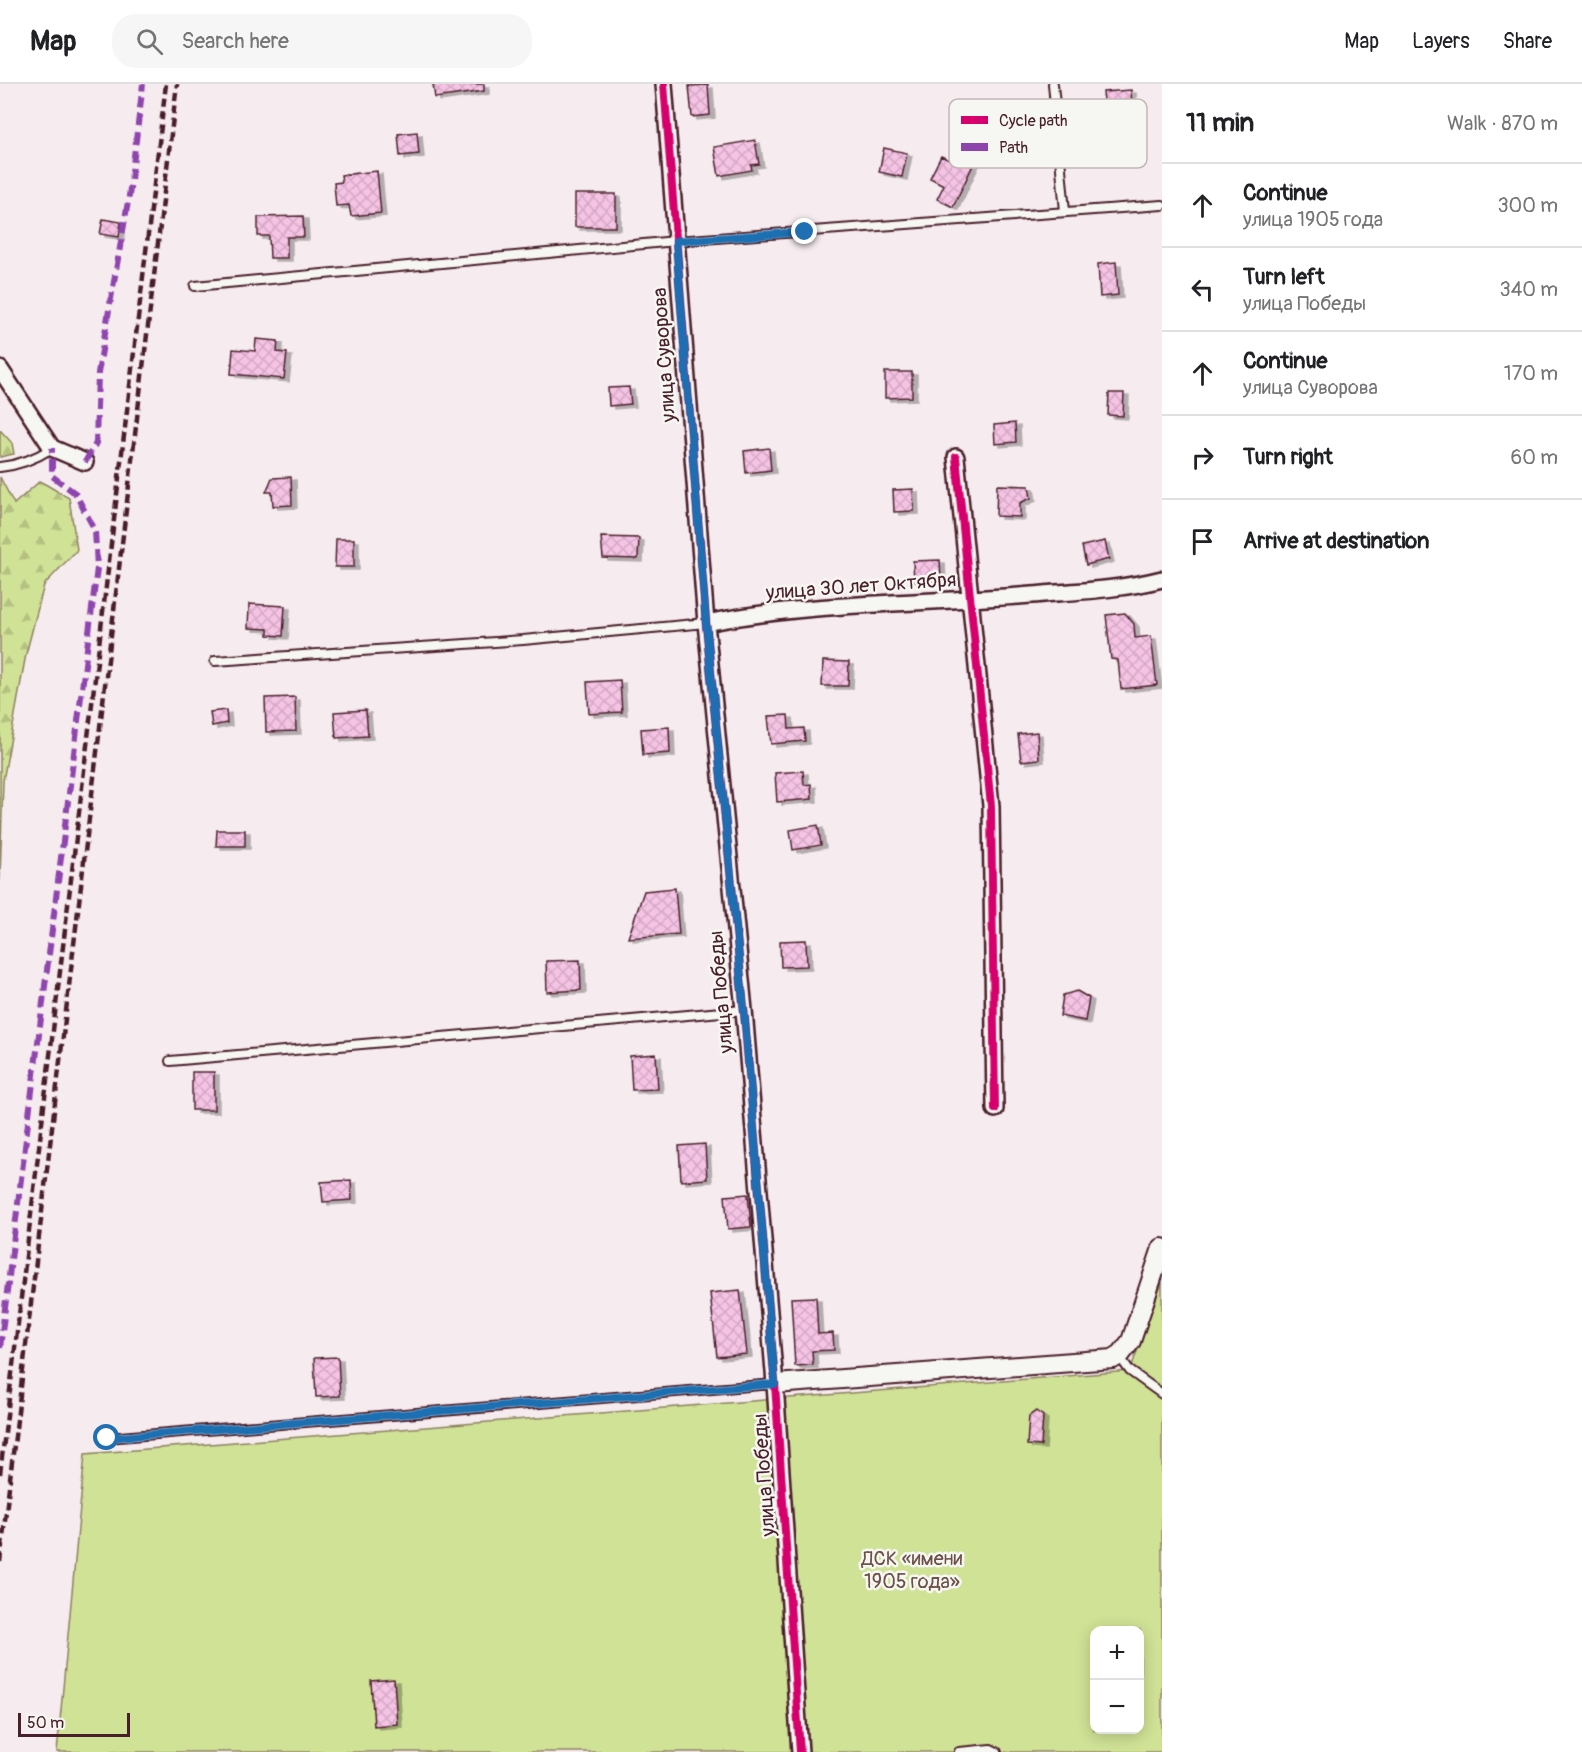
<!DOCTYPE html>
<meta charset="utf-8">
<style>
:root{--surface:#fff;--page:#f6f6f6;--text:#202124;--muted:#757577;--line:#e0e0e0}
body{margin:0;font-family:Pangolin,sans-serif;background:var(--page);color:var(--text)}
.controls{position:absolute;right:18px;bottom:18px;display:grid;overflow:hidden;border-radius:12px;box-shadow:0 3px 15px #0003}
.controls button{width:54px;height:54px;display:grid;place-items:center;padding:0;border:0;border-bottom:2px solid var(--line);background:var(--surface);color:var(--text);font:30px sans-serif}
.scale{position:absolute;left:18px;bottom:15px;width:112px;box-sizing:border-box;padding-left:6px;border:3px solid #4a1f2b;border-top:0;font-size:16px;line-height:21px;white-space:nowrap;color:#4a1f2b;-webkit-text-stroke:4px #f6f6f2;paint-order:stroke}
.stop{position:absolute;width:18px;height:18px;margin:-14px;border:4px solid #1f6fb2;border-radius:50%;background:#fff}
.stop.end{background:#1f6fb2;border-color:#fff;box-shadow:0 2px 6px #0008}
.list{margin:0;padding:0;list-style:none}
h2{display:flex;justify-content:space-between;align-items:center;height:78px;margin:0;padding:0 24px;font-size:26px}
h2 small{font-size:20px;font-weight:400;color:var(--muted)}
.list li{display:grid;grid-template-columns:39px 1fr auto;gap:18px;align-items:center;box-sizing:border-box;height:84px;padding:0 24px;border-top:2px solid var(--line)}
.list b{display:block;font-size:22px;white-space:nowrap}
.list p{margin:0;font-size:20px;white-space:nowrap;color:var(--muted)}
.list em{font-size:20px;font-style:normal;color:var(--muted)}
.icon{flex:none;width:33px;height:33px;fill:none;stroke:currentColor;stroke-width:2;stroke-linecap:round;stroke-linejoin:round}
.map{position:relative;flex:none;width:1162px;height:1668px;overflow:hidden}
header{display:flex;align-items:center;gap:36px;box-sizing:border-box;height:84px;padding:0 30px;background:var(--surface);border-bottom:2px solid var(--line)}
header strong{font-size:28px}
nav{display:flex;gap:33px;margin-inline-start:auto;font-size:21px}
.search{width:420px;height:54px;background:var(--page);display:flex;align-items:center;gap:15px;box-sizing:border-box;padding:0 21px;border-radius:24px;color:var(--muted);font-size:22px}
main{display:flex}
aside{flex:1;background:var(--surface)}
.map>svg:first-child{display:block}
</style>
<header>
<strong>Map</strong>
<div class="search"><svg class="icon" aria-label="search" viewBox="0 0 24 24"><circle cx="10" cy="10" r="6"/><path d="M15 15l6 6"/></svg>Search here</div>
<nav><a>Map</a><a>Layers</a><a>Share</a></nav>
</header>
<main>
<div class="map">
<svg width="1162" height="1668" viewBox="0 0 1162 1668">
<defs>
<pattern id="forest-firs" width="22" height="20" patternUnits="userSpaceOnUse" patternTransform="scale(1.5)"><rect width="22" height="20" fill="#d0e296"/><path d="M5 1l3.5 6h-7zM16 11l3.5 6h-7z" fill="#b4c181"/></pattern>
<pattern id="building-cross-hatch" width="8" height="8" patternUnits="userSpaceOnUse" patternTransform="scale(1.5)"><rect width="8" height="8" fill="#f5c3e4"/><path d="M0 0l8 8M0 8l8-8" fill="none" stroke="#d4a7c4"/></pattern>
<filter id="shadow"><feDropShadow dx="5" dy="3" stdDeviation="0" flood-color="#0004"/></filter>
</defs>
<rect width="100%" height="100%" fill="#f6ecef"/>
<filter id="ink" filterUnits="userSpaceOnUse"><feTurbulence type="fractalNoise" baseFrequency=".0167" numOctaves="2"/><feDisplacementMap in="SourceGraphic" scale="12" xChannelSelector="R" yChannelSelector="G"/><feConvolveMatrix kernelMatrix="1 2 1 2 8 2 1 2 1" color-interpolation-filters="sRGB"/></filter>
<g filter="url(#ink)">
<path fill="url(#forest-firs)" stroke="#8d8060" stroke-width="1.5" d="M 0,346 L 12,359 L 14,370 L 0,373 Z
M 0,393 L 14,420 L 40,397 L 69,414 L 77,466 L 44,501 L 26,570 L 3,697 L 0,796 Z"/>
<path fill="#d0e296" stroke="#8d8060" stroke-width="1.5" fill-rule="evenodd" d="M 1162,1198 L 1162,1668 L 57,1668 L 85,1370 L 1130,1287 ZM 1094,1546 L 1140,1546 L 1140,1646 L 1094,1646 Z"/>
<path fill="url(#building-cross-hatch)" stroke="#4a1f2b" stroke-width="1.5" filter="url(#shadow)" d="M 433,0 L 484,0 L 484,7 L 435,14 Z
M 708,1 L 710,31 L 692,33 L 689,2 Z
M 1131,6 L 1133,37 L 1107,39 L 1106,31 L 1096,32 L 1094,20 L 1104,19 L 1103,8 Z
M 417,48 L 419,70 L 400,72 L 398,50 Z
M 755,56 L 759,80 L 751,81 L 752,86 L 719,92 L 714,63 Z
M 884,64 L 907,69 L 902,93 L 879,88 Z
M 958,71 L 974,79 L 953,123 L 937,115 L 944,101 L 930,94 L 941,72 L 954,78 Z
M 377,87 L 381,129 L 351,132 L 349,121 L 336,122 L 334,99 L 342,98 L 341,91 Z
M 575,110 L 616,110 L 616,143 L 575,143 Z
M 303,132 L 304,153 L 287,153 L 287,174 L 270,174 L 269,152 L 258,152 L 258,133 Z
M 103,135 L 121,138 L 119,153 L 100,150 Z
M 1116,178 L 1118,211 L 1100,213 L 1098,180 Z
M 256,255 L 278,257 L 277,268 L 287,269 L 284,295 L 231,290 L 233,265 L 255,267 Z
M 885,288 L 912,288 L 912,313 L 885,314 Z
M 629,303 L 631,320 L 609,322 L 608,304 Z
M 1109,309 L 1124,309 L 1123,332 L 1108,331 Z
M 1015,339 L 1016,358 L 995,360 L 994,341 Z
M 769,364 L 771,386 L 746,389 L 744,367 Z
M 291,393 L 292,421 L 273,422 L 272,408 L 266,408 L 272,394 Z
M 997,401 L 1029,402 L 1031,414 L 1020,419 L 1020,433 L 996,432 Z
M 913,405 L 914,427 L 894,428 L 893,406 Z
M 601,453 L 639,454 L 638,475 L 603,474 Z
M 336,455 L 354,455 L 354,483 L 335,483 Z
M 1105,457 L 1109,475 L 1086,481 L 1082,462 Z
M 940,476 L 941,497 L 914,498 L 913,477 Z
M 249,520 L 285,522 L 283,552 L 268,551 L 268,545 L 248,544 Z
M 1125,529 L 1134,540 L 1135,554 L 1151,552 L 1157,601 L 1121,605 L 1118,576 L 1111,575 L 1106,531 Z
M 823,577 L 849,578 L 848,602 L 822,602 Z
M 620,596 L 622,628 L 589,630 L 587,598 Z
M 295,613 L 296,647 L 266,648 L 265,614 Z
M 226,626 L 227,639 L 212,642 L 210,628 Z
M 366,626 L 368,652 L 336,654 L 334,628 Z
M 788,631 L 789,645 L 804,644 L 805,657 L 771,660 L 768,632 Z
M 669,643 L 670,669 L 643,671 L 641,645 Z
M 1037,648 L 1039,675 L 1021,677 L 1018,650 Z
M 803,687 L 804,701 L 811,700 L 812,715 L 777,718 L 775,689 Z
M 818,741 L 821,761 L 793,766 L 790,746 Z
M 217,746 L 245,746 L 245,762 L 216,762 Z
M 675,804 L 679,850 L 628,854 L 644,807 Z
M 806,856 L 807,882 L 781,883 L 780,857 Z
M 580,876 L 581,906 L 547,908 L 546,877 Z
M 1077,907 L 1089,914 L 1085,937 L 1060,932 L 1063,911 Z
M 656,970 L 658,1005 L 632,1006 L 630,972 Z
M 192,988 L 214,988 L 214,1026 L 192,1026 Z
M 705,1060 L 707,1095 L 681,1097 L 679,1062 Z
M 351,1096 L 352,1116 L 323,1118 L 321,1098 Z
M 748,1110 L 751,1143 L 728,1145 L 725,1112 Z
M 740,1206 L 747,1270 L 717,1273 L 710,1209 Z
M 816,1213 L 818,1250 L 833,1249 L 834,1266 L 812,1267 L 813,1281 L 795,1282 L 791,1214 Z
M 338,1273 L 340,1312 L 316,1313 L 314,1274 Z
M 1036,1327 L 1043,1332 L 1041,1362 L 1027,1361 L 1029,1332 Z
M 394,1595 L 397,1640 L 374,1642 L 371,1597 Z"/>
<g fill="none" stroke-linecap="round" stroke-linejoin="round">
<g stroke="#4a1f2b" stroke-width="12">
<path id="service" d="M 1053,0 L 1065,127
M 195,202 L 676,157 L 1162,121
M 0,383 C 20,381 35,375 52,364
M 215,577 L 523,556 L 706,539
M 170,977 L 744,926
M 1119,1272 L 1130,1287 L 1162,1310
M 107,1354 L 775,1300
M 959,1668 L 991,1665 L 997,1668"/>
</g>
<g stroke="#4a1f2b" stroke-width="20">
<path id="minor" d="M 664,0 L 706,539 L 744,926 L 775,1300 L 800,1668
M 0,285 L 52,364 L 85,378
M 956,373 L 991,722 L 995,1025
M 706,539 C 816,517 932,520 1044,510 C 1084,507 1123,505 1162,495"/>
</g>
<g stroke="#4a1f2b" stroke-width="22">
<path id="tertiary" d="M 775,1300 L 1113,1275 L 1121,1270 L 1131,1257 L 1162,1164"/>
</g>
<use href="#service" stroke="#f6f6f2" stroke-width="8"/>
<use href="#minor" stroke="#f6f6f2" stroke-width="15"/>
<use href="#tertiary" stroke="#f6f6f2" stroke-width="18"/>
<path stroke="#4a1f2b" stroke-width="4.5" stroke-dasharray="9 4.5" stroke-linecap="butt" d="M 0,1390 L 166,0
M 0,1478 L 177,0"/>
<path stroke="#8e44ad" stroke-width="6" stroke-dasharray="12 6" stroke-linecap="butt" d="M 85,378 L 96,359 L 98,289 L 129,112 L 143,0
M 0,1264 L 97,484 L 95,446 L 75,409 L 52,392 L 52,364"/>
<g stroke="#f6f6f2" stroke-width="11">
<path id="cycleway" d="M 664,0 L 706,539 L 744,926 L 775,1300 L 800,1668
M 956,373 L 991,722 L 995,1025"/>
</g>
<use href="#cycleway" stroke="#d6006c" stroke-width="8"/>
</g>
</g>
<g fill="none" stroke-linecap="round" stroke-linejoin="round" filter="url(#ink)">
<path stroke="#1f6fb2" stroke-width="8" d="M 107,1354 L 775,1300 L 744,926 L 706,539 L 676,157 L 805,148"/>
</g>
<g text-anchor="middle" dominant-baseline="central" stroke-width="5" stroke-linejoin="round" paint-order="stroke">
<g font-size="20" fill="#4a1f2b" stroke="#f6f6f2">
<text transform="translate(664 271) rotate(-94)">улица Суворова</text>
<text transform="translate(861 502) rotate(-4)">улица 30 лет Октября</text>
<text transform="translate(721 908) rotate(-95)">улица Победы</text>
<text transform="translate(764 1391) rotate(-94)">улица Победы</text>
</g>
<g font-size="20" fill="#6c5046" stroke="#f6f6f2">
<text x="912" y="1474">ДСК «имени<tspan x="912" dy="23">1905 года»</tspan></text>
</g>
</g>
<rect x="949" y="15" width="198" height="69" rx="9" fill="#f6f6f2" stroke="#c2b6b6" stroke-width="1.5"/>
<rect x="961" y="32" width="27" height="8" fill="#d6006c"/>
<rect x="961" y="59" width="27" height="8" fill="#8e44ad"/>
<g font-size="16" fill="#4a1f2b">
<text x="999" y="42">Cycle path</text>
<text x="999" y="69">Path</text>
</g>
</svg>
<div class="controls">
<button>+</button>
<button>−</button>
</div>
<div class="scale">50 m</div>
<div class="stop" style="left:107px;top:1354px"></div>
<div class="stop end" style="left:805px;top:148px"></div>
</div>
<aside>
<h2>11 min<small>Walk · 870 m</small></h2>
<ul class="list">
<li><svg class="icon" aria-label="ahead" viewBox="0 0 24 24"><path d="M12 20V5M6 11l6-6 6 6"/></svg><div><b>Continue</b><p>улица 1905 года</p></div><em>300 m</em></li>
<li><svg class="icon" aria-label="left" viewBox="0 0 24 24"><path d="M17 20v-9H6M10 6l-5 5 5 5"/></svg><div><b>Turn left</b><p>улица Победы</p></div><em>340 m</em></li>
<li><svg class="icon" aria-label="ahead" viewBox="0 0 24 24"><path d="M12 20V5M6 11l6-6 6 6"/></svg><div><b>Continue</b><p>улица Суворова</p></div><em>170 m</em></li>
<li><svg class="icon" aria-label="right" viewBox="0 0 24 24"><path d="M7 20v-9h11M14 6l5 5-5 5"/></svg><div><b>Turn right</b></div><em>60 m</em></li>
<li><svg class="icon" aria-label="arrive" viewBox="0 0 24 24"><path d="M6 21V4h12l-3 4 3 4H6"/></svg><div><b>Arrive at destination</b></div></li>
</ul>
</aside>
</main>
